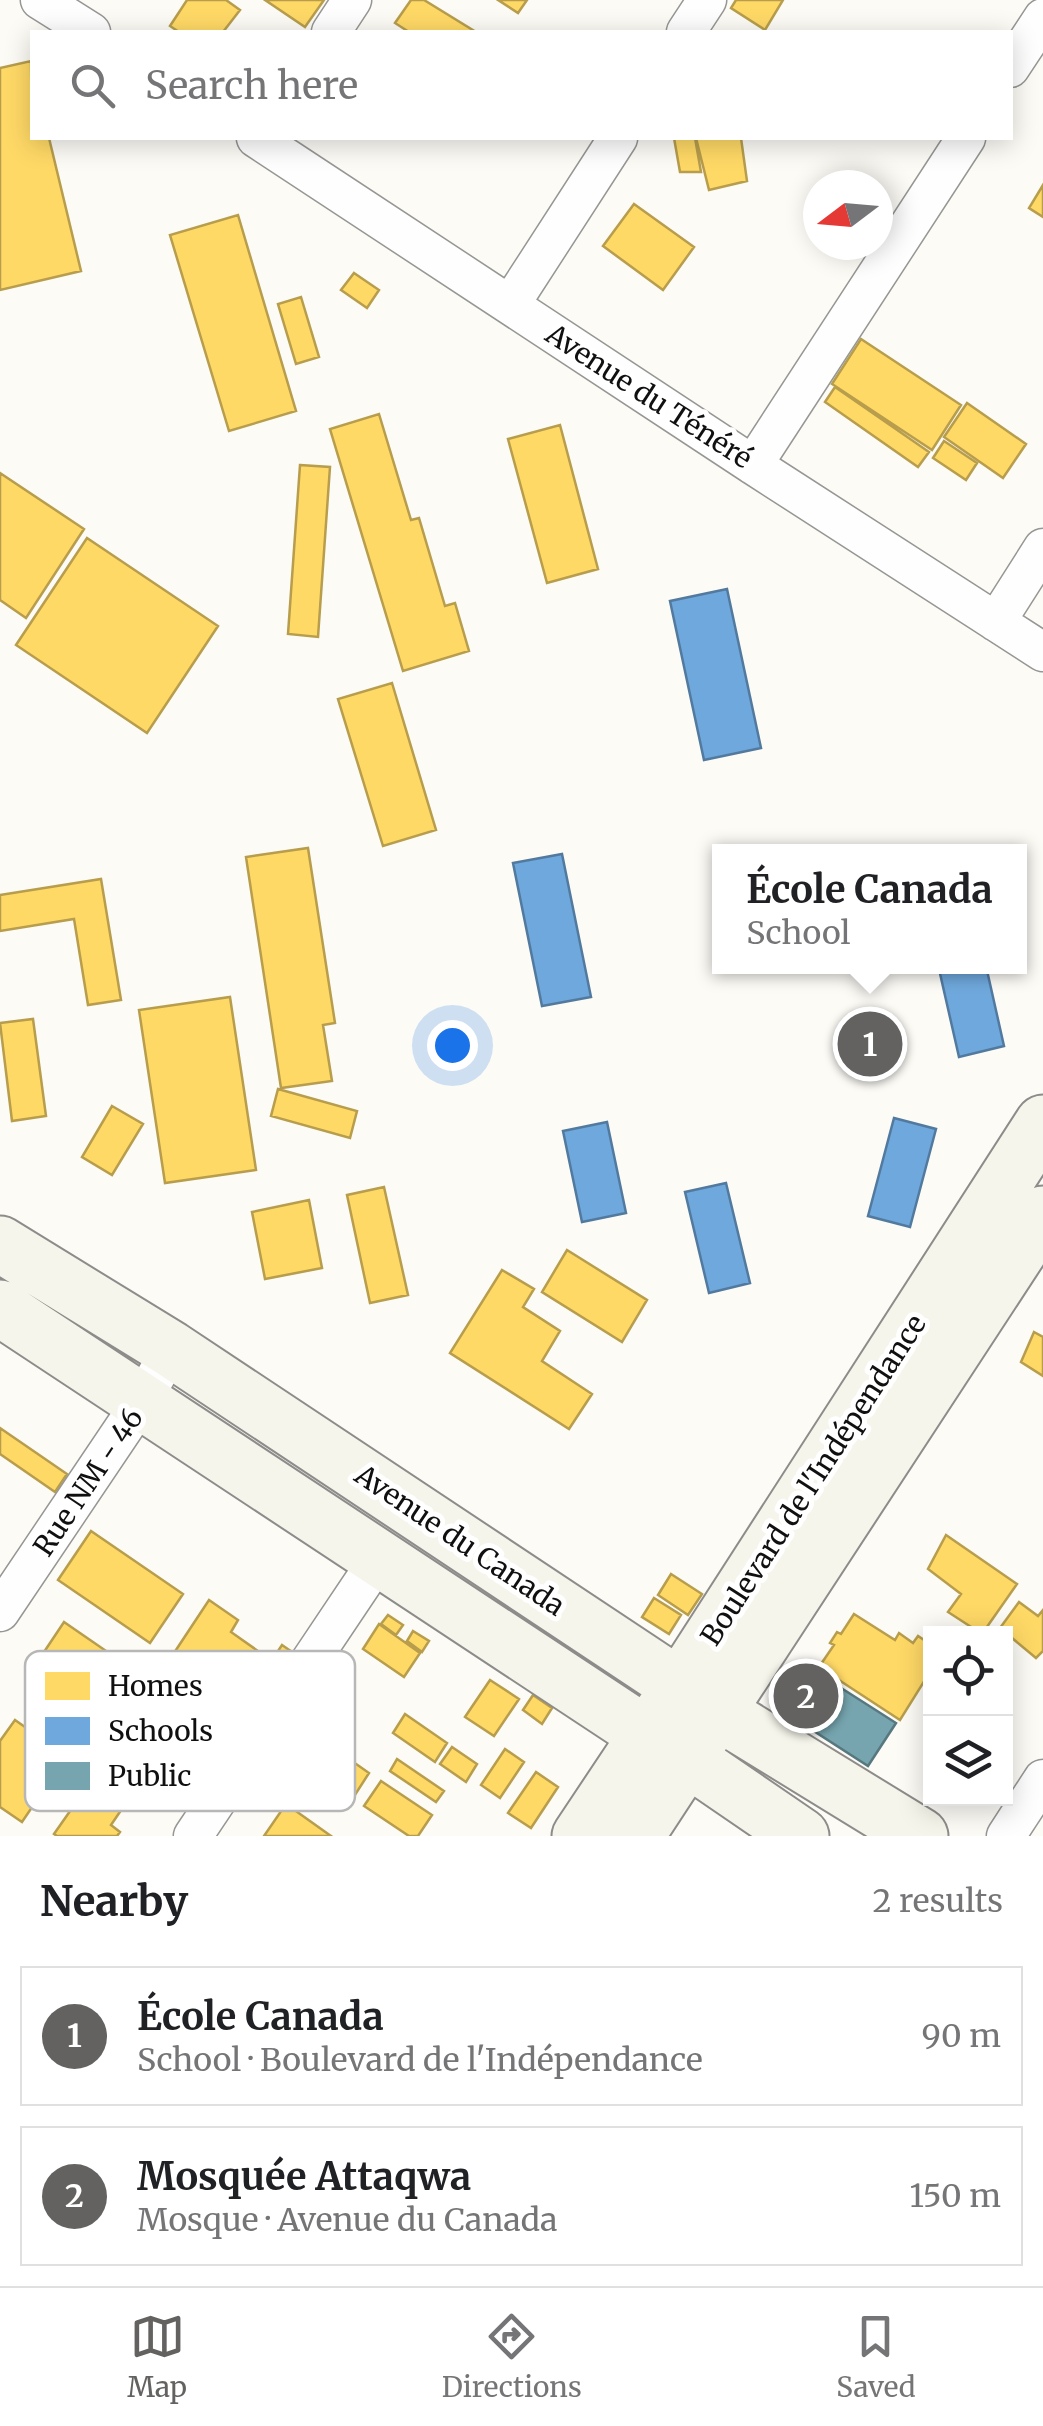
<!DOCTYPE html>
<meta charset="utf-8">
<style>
:root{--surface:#fff;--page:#f6f6f6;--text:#202124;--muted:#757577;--line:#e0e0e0;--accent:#636260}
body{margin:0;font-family:Merriweather,serif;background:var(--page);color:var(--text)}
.controls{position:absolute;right:30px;bottom:30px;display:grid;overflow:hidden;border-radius:0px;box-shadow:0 5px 25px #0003}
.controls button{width:90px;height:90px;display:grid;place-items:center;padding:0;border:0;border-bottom:2px solid var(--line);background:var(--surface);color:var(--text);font:50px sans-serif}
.compass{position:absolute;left:803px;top:170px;width:90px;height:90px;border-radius:50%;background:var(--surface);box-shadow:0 5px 25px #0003;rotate:254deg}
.you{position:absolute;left:452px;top:1045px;width:35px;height:35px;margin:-25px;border:8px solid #fff;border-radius:50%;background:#1a73e8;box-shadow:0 0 0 15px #1a73e833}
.badge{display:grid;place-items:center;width:65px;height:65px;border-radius:50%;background:var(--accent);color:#fff;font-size:32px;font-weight:700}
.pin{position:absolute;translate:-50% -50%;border:5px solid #fff;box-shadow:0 2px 10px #0006}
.popup{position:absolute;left:712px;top:844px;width:315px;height:130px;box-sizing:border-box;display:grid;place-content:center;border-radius:0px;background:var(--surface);filter:drop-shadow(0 2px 8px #0005);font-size:32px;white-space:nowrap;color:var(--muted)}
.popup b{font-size:38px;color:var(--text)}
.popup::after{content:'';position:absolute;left:50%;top:100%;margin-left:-20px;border:20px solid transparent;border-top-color:var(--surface)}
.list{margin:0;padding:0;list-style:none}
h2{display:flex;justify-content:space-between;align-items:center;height:130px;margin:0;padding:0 40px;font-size:42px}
h2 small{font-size:32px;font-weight:400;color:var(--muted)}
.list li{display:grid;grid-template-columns:65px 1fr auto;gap:30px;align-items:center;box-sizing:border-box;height:140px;margin:0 20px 20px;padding:0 20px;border:2px solid var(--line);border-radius:0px}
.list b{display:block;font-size:38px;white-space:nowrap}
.list p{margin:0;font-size:32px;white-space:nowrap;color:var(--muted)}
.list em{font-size:32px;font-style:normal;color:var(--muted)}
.icon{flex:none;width:55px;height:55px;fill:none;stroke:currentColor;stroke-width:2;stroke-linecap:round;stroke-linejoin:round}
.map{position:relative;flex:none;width:1043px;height:1836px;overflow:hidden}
.search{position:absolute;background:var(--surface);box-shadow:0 5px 25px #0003;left:30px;right:30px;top:30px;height:110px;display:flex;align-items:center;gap:25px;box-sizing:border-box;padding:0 35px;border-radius:0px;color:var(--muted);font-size:38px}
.sheet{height:450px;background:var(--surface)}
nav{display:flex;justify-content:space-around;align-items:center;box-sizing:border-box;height:140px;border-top:2px solid var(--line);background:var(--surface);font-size:28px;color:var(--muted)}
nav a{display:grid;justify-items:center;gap:5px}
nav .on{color:var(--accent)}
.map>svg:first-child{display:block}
</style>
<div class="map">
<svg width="1043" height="1836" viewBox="0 0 1043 1836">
<rect width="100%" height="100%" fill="#fcfbf6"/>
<path fill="#ffd966" stroke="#b79d4c" stroke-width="2.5" d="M 187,0 L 226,0 L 240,10 L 223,32 L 179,32 L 170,26 Z
M 265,0 L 324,0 L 305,27 Z
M 411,0 L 424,0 L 476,32 L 409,32 L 395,23 Z
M 498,0 L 527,0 L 518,13 Z
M 736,0 L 783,0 L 765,30 L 731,8 Z
M 31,61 L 32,138 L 49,138 L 81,271 L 0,290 L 0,68 Z
M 674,138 L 695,138 L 701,172 L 680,172 Z
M 696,138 L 741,138 L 747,181 L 709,190 Z
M 1043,185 L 1043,217 L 1029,208 Z
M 634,204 L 694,247 L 663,290 L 603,246 Z
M 238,215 L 296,411 L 229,431 L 170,235 Z
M 354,273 L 379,290 L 367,308 L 341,290 Z
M 301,297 L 319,357 L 296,364 L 278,304 Z
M 861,339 L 961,405 L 932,450 L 832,384 Z
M 835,387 L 929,452 L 918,467 L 825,402 Z
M 967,403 L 1026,444 L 1003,478 L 944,437 Z
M 379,414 L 411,520 L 419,518 L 445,606 L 455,603 L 469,651 L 403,671 L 330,429 Z
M 560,425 L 598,569 L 547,583 L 508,439 Z
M 944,441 L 977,463 L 966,480 L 933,458 Z
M 300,465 L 330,467 L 318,637 L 288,634 Z
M 0,473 L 84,529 L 26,618 L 0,600 Z
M 87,538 L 218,626 L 147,733 L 16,645 Z
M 392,683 L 436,830 L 383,846 L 338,699 Z
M 308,848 L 335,1023 L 323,1025 L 332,1081 L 281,1088 L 246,857 Z
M 101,879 L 121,1000 L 88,1005 L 74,919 L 0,931 L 0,895 Z
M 230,997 L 256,1170 L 165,1183 L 139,1010 Z
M 33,1019 L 46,1116 L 12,1121 L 0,1023 Z
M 278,1089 L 357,1111 L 350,1138 L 271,1116 Z
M 112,1106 L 143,1124 L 112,1175 L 82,1157 Z
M 384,1187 L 408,1295 L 370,1303 L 347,1195 Z
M 309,1200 L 322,1268 L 265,1279 L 252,1212 Z
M 567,1250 L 647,1300 L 622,1342 L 542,1292 Z
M 502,1270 L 534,1289 L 523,1307 L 560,1331 L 542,1361 L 592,1394 L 569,1429 L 450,1353 Z
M 1034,1332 L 1043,1337 L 1043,1376 L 1021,1362 Z
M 0,1428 L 67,1474 L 55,1492 L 0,1454 Z
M 91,1531 L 183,1594 L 150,1643 L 58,1580 Z
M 946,1535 L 1017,1584 L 982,1634 L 948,1612 L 961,1594 L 928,1569 Z
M 671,1574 L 702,1594 L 688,1615 L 658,1595 Z
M 654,1598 L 681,1615 L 669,1634 L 642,1617 Z
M 209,1600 L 238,1620 L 231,1632 L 265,1656 L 236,1699 L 172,1656 Z
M 1019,1602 L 1038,1616 L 1043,1610 L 1043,1651 L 1036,1658 L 1000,1628 Z
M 854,1614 L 895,1640 L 899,1633 L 913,1643 L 918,1636 L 930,1644 L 930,1672 L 900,1720 L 819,1667 L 834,1645 L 830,1643 L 837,1632 L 841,1634 Z
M 388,1615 L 403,1625 L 396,1635 L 381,1624 Z
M 64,1622 L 125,1664 L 90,1718 L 28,1676 Z
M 379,1624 L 420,1653 L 404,1677 L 363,1649 Z
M 413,1631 L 429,1641 L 422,1652 L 407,1641 Z
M 282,1645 L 298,1656 L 281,1683 L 264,1672 Z
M 490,1680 L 519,1699 L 494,1736 L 465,1717 Z
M 157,1686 L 198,1714 L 164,1765 L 123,1737 Z
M 533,1695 L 552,1708 L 542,1724 L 523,1710 Z
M 52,1701 L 100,1732 L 88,1752 L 40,1720 Z
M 405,1714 L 447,1743 L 435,1762 L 393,1733 Z
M 15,1720 L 45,1741 L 36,1753 L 58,1769 L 22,1822 L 0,1807 L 0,1741 Z
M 103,1735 L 123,1748 L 109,1769 L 89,1756 Z
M 322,1740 L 369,1773 L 353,1798 L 305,1766 Z
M 176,1747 L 195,1760 L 179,1785 L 159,1772 Z
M 452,1747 L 477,1764 L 466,1782 L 440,1764 Z
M 505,1749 L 524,1762 L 500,1798 L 481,1785 Z
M 397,1759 L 444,1791 L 436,1802 L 390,1771 Z
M 536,1772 L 558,1787 L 531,1828 L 508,1813 Z
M 96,1774 L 130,1797 L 111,1825 L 120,1832 L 117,1836 L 57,1836 L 54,1834 Z
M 381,1781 L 432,1815 L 418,1836 L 409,1836 L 364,1806 Z
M 286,1804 L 331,1836 L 264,1836 Z"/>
<path fill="#6fa8dc" stroke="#527a9f" stroke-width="2.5" d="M 727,589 L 761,748 L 704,760 L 670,601 Z
M 562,854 L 591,997 L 542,1006 L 513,863 Z
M 949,966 L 986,966 L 1004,1046 L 959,1057 L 939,969 Z
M 894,1118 L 936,1129 L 910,1227 L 868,1216 Z
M 607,1122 L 626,1213 L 582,1222 L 563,1131 Z
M 726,1183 L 750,1283 L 709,1293 L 685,1192 Z"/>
<path fill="#76a5af" stroke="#57787f" stroke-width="2.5" d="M 813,1670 L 896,1723 L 868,1766 L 786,1713 Z"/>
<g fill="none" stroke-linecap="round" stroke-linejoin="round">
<g stroke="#969694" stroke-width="41">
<path id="street" d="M 40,0 L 91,32
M 331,32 L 352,0
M 686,32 L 707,0
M 1010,68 L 1043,18
M 256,138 L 753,465 L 1043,652
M 510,305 L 618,138
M 753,465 L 966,138
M 996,622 L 1043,548
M 0,1612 L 142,1401 L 171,1349
M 193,1836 L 380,1557
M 1006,1836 L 1043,1779"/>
</g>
<g stroke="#8d8c8a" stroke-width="59">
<path id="secondary" d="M 0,1244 L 171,1349 L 718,1712 L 920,1836
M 0,1308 L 647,1735 L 687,1758 L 801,1836
M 580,1836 L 680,1686 L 1043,1123
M 636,1836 L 1043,1214"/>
</g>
<use href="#street" stroke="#fffefe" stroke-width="38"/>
<use href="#secondary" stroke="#f6f5eb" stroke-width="55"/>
</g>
<g text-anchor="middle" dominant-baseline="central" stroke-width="10" stroke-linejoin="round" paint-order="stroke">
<g font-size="28" fill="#101010" stroke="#fff">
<text transform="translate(649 396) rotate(33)">Avenue du Ténéré</text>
<text transform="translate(813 1480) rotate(-57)">Boulevard de l'Indépendance</text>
<text transform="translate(88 1482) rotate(-56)">Rue NM - 46</text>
<text transform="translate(460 1540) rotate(34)">Avenue du Canada</text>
</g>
</g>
<rect x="25" y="1651" width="330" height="160" rx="15" fill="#fff" stroke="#b7b7b7" stroke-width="2.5"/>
<rect x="45" y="1672" width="45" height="28" fill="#ffd966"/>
<rect x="45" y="1717" width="45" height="28" fill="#6fa8dc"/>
<rect x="45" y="1762" width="45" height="28" fill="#76a5af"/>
<g font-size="28" fill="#101010">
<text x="108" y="1696">Homes</text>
<text x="108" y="1741">Schools</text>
<text x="108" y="1786">Public</text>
</g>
</svg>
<div class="controls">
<button><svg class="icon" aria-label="locate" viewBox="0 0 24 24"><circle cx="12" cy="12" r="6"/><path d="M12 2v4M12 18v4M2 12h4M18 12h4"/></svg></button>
<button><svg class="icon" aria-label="layers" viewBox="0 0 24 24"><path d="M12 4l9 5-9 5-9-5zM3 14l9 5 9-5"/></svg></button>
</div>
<svg class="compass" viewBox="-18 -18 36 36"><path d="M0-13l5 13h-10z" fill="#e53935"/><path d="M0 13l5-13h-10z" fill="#757577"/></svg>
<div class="you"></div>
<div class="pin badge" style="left:870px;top:1044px">1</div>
<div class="popup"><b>École Canada</b>School</div>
<div class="pin badge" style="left:806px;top:1696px">2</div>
<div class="search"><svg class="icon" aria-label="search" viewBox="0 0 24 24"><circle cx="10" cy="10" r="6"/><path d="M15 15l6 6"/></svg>Search here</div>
</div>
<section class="sheet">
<h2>Nearby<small>2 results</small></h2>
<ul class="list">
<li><span class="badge">1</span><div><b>École Canada</b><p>School · Boulevard de l'Indépendance</p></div><em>90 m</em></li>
<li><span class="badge">2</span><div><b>Mosquée Attaqwa</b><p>Mosque · Avenue du Canada</p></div><em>150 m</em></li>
</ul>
</section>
<nav>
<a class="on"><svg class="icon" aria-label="map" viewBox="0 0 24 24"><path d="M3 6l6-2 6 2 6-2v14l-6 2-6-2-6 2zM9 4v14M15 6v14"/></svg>Map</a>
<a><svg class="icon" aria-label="directions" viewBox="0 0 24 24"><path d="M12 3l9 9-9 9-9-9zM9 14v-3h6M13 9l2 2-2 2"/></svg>Directions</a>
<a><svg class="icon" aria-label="saved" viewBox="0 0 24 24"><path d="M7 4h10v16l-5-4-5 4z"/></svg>Saved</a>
</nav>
